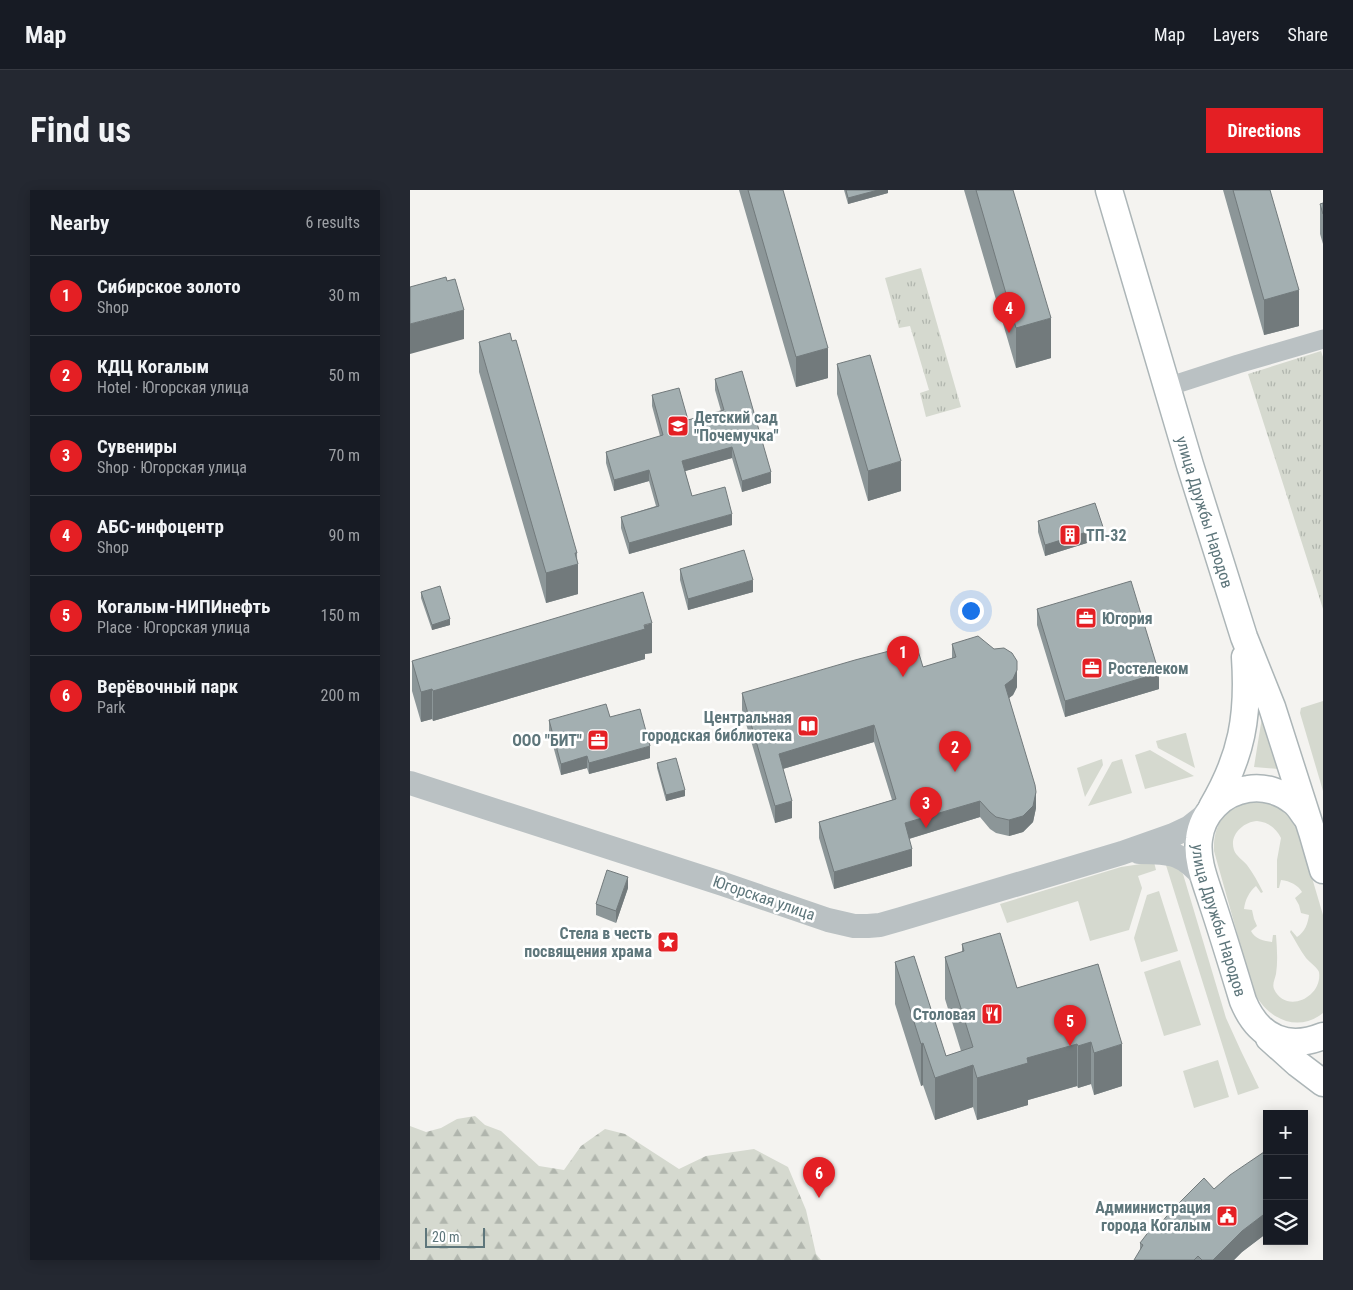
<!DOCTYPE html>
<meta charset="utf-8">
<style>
:root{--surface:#171b24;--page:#242831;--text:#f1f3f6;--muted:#9ea1a6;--line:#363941;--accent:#e41f24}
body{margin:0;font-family:"Roboto Condensed",sans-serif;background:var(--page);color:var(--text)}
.controls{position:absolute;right:15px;bottom:15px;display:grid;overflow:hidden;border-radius:0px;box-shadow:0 2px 12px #0003}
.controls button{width:45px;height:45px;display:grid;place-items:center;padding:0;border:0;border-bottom:1px solid var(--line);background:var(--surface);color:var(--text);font:25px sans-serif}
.scale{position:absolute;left:15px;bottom:12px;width:60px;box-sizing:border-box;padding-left:5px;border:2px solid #5e767b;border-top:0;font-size:14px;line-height:18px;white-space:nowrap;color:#5e767b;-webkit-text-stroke:4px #fff;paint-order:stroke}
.you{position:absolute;left:560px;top:420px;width:18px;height:18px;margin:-12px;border:4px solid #fff;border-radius:50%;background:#1a73e8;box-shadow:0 0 0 8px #1a73e833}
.badge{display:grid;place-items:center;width:32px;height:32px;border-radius:50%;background:var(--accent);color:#fff;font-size:16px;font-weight:700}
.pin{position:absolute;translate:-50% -41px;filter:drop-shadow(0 1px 2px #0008)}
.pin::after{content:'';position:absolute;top:26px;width:18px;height:15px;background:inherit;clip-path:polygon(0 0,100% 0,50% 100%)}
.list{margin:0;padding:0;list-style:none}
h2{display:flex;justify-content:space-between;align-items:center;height:65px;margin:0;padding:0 20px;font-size:21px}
h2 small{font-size:16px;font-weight:400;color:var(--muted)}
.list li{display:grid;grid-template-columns:32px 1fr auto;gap:15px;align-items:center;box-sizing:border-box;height:80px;padding:0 20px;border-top:1px solid var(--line)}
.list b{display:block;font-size:19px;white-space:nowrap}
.list p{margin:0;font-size:16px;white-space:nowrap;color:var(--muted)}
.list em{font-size:16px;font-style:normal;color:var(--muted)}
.icon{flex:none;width:28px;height:28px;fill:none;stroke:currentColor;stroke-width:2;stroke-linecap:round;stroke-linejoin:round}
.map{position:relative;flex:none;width:913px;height:1070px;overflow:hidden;border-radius:0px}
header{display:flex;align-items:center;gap:30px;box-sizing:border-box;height:70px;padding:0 25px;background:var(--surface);border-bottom:1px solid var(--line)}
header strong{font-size:24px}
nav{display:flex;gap:28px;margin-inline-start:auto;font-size:18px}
.intro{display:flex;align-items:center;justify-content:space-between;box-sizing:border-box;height:120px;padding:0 30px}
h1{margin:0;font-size:35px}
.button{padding:12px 22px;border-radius:0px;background:var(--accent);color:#fff;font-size:18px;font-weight:700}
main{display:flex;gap:30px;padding:0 30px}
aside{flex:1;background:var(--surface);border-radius:0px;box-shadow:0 2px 12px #0003}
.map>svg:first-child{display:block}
</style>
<header>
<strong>Map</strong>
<nav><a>Map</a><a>Layers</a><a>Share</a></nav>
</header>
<div class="intro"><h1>Find us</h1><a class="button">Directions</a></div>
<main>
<aside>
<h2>Nearby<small>6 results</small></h2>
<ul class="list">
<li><span class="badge">1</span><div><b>Сибирское золото</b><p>Shop</p></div><em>30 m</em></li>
<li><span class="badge">2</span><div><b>КДЦ Когалым</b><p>Hotel · Югорская улица</p></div><em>50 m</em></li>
<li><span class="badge">3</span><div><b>Сувениры</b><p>Shop · Югорская улица</p></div><em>70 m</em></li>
<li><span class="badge">4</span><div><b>АБС-инфоцентр</b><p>Shop</p></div><em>90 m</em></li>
<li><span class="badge">5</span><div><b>Когалым-НИПИнефть</b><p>Place · Югорская улица</p></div><em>150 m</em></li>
<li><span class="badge">6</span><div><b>Верёвочный парк</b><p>Park</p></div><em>200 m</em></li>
</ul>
</aside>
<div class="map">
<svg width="913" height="1070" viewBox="0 0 913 1070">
<defs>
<pattern id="forest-firs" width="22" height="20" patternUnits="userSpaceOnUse" patternTransform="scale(1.25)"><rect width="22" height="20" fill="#d5d9cf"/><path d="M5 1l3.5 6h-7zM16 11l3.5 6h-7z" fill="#b0b5ad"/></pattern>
<pattern id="park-tufts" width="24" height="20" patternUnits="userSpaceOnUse" patternTransform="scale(1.25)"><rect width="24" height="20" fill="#d5d9cf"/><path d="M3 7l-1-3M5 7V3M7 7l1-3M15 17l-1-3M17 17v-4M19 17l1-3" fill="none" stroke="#b0b5ad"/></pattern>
</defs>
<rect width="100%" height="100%" fill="#f4f3f0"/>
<path fill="#d5d9cf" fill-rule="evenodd" d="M 913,511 L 913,601 L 890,523 L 891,518 Z
M 852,527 L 869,579 L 844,577 Z
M 775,543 L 776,543 L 785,578 L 748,558 L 746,551 Z
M 740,560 L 784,586 L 735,599 L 725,565 Z
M 692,569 L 693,575 L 675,607 L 667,578 Z
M 712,569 L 722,603 L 678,616 L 702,572 Z
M 847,611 L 860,613 L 869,617 L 877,622 L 887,637 L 913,725 L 913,823 C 887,844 856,828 843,800 L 804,661 C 803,631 818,615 847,611 ZM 847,631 C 858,632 866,638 871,648 L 867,670 L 867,698 L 869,698 L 871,690 C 880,691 888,695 892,702 L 885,708 L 889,715 L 891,723 L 899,725 C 898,733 895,742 887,747 L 881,740 L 880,742 C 885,750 890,760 896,768 C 900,773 907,777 909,782 C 913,807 876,825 864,799 C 862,794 865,789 866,784 C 868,771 867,758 866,745 L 863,745 L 862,752 C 854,751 845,749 841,741 L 847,736 L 844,729 L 842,720 L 834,719 C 835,710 839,702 846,696 L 851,703 L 853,702 C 848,692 843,683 837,675 C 833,670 826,666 824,660 C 819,645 833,632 847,631 Z
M 744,672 L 746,680 L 728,686 L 732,698 L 719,740 L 680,751 L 668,711 L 597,733 L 590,714 L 711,677 Z
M 755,672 L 770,680 L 773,684 L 816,828 L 831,861 L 849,898 L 828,905 Z
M 749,701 L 768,761 L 731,772 L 724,748 L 737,705 Z
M 770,770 L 791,835 L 754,846 L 734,782 Z
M 808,870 L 819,907 L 784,918 L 773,881 Z"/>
<path fill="url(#forest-firs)" d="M 65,926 L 75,935 L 91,941 L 129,976 L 154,980 L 171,956 L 195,939 L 215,944 L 269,979 L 296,966 L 344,959 L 378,977 L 396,1020 L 406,1064 L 411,1070 L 0,1070 L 0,936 L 16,942 L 31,938 L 47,929 Z"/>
<path fill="url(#park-tufts)" d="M 511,78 L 551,217 L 516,227 L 510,203 L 519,200 L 500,136 L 489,138 L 475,88 Z
M 911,161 L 913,167 L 913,419 L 838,184 Z"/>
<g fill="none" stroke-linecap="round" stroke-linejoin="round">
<g stroke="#acb5b7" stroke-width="29">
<g id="secondary">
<path id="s1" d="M 699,0 L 780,275 L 834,447 L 862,517 L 902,642 L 913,680"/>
<path d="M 802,617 C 832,566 839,526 835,467"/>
<path id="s2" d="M 896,627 C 892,622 889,616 884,612 C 872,602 854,596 838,599 C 812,603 792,623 789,649 C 786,670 796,693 802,712 C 813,745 823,778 833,811 C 848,847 876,861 913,846"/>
<path d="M 859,848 L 888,874 L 913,893"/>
</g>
</g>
<path stroke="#bac1c3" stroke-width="19" d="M 757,197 L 828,174 L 913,149"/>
<path stroke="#bac1c3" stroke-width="24" d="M 0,593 L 313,694 L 418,730 L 444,736 L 458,736 L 470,735 L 491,729 L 712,663 L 763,645 L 780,637 L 799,622
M 729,662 C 762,662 773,663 795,689"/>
<use href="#secondary" stroke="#fff" stroke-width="26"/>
</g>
<path fill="#8c9698" d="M 329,0 L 373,0 L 418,188 L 386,197 Z
M 434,0 L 478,0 L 478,3 L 438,14 Z
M 554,0 L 603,0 L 641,168 L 606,178 Z
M 813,0 L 860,0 L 889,136 L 854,145 Z
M 913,13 L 913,54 L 910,44 L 910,14 Z
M 69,152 L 167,363 L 168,404 L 136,413 L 69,182 Z
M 427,174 L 491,301 L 458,311 L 427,204 Z
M 305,189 L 361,293 L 332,302 L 322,268 L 275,281 L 282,306 L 322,335 L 219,364 L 211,338 L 211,327 L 246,316 L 239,291 L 204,301 L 196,273 L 196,262 L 250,246 L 242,216 L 242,205 L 278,230 L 311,221 L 305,200 Z
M 628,331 L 693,348 L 635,366 L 628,342 Z
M 270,379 L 343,402 L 278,420 L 270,390 Z
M 11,402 L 40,435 L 22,440 L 11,408 Z
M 627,419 L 749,499 L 655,527 L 627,435 Z
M 542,454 L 607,497 L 603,505 L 599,508 L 626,618 L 623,632 L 613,642 L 599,646 L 586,643 L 580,639 L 570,627 L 499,649 L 502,676 L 424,699 L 409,648 L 409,632 L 482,610 L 464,552 L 373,579 L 382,628 L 365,633 L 332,520 L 332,503 L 513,477 L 542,469 Z
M 242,463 L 235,464 L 235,469 L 23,531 L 22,529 L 11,532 L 2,501 L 2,471 Z
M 200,527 L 240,568 L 179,584 L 177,578 L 151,585 L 139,541 L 139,530 Z
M 247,573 L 275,606 L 256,611 L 247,578 Z
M 218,698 L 206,733 L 186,725 L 186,714 Z
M 552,754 L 607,798 L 688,774 L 712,896 L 684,905 L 681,894 L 668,898 L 667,896 L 618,910 L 618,915 L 567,930 L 563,917 L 525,930 L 513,895 L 511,896 L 485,814 L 485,772 L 536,866 L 551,861 L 535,809 L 535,767 L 552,762 Z
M 857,966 L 857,1043 L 832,1062 L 824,1070 L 724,1070 L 730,1061 L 730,1053 L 750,1034 L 804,999 Z"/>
<path fill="#727a7c" d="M 468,0 L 478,0 L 478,3 L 438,14 L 438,8 Z
M 889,100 L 889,136 L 854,145 L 854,110 Z
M 54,120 L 54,149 L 0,164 L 0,134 Z
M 641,128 L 641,168 L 606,178 L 606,138 Z
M 418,158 L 418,188 L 386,197 L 386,167 Z
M 322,257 L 322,268 L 272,282 L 272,271 Z
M 491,271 L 491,301 L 458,311 L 458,281 Z
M 239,280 L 239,291 L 204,301 L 204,290 Z
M 361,282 L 361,293 L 332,302 L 332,291 Z
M 322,324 L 322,335 L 219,364 L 219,353 Z
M 693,337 L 693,348 L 635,366 L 635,355 Z
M 168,374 L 168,404 L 136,413 L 136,383 Z
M 343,390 L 343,402 L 278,420 L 278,409 Z
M 40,429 L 40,435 L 22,440 L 22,435 Z
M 242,433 L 242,463 L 235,464 L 235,469 L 23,531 L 23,501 Z
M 607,480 L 607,497 L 603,505 L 595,511 L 595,495 Z
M 749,483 L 749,499 L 655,527 L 655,511 Z
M 22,499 L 22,529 L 11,532 L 11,502 Z
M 464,535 L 464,552 L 369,580 L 369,564 Z
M 240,556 L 240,568 L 179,584 L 179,573 Z
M 177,566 L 177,578 L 151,585 L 151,574 Z
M 275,600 L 275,606 L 256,611 L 256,605 Z
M 626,602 L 626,618 L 623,632 L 613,642 L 599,646 L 599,630 Z
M 382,611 L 382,628 L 365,633 L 365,616 Z
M 570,611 L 570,627 L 495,650 L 495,633 Z
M 502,659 L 502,676 L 424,699 L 424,682 Z
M 218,687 L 218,698 L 206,733 L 206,721 Z
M 681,852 L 681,894 L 668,898 L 668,856 Z
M 513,853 L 513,895 L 511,896 L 511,854 Z
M 667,854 L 667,896 L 618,910 L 618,915 L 567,930 L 567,888 L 617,868 Z
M 712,854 L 712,896 L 684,905 L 684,863 Z
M 563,875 L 563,917 L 525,930 L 525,888 Z
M 857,1022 L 857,1043 L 832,1062 L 824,1070 L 803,1070 L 832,1041 Z"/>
<path fill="#a3afb1" stroke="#727a7c" d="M 338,0 L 373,0 L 418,158 L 386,167 Z
M 436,0 L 468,0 L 438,8 Z
M 566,0 L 603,0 L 641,128 L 606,138 Z
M 823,0 L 860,0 L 889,100 L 854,110 Z
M 913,13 L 913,24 L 910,14 Z
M 36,87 L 37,91 L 45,89 L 54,120 L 0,134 L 0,97 Z
M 100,143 L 102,151 L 106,150 L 167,363 L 165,363 L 168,374 L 136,383 L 69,152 Z
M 460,165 L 491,271 L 458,281 L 427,174 Z
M 332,181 L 361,282 L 332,291 L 322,257 L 272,271 L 282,306 L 315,297 L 322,324 L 219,353 L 211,327 L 249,316 L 239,280 L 204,290 L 196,262 L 253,245 L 242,205 L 269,198 L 278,230 L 314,220 L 305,189 Z
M 685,313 L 693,337 L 635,355 L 628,331 Z
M 334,360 L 343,390 L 278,409 L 270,379 Z
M 721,391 L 749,483 L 655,511 L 627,419 Z
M 30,396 L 40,429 L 22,435 L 11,402 Z
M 233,402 L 242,433 L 234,435 L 235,439 L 23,501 L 22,499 L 11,502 L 2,471 Z
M 568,446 L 584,459 L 594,458 L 602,463 L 607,471 L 607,480 L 603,489 L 595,495 L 625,595 L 626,602 L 623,616 L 613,626 L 599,630 L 586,627 L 580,622 L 570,611 L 495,633 L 502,659 L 424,682 L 409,632 L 486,609 L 464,535 L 369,564 L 382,611 L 365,616 L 332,503 L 445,470 L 506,454 L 513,477 L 546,467 L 542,454 Z
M 196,514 L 200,527 L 230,519 L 240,556 L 179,573 L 177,566 L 151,574 L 139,530 Z
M 266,568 L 275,600 L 256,605 L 247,573 Z
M 197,680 L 218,687 L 206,721 L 186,714 Z
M 590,743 L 607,798 L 688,774 L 712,854 L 684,863 L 681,852 L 668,856 L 667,854 L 617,868 L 618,873 L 567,888 L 563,875 L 525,888 L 513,853 L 511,854 L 485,772 L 504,766 L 536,866 L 563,857 L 535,767 L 554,761 L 552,754 Z
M 854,962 L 857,966 L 857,1022 L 832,1041 L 803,1070 L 792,1070 L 788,1066 L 784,1070 L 724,1070 L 733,1055 L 730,1053 L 746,1032 L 750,1034 L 762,1020 L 794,988 L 804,999 L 820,985 Z"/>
<defs>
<g id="school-square" transform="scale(1.125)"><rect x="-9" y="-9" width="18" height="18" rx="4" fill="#e41f24" stroke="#fff"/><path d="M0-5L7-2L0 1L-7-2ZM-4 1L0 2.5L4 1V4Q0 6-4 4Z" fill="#fff"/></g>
<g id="building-square" transform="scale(1.125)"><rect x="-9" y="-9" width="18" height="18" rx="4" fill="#e41f24" stroke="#fff"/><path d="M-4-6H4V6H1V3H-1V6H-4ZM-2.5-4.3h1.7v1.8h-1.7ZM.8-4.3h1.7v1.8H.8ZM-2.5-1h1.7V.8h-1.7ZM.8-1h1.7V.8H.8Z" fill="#fff"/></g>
<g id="office-square" transform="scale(1.125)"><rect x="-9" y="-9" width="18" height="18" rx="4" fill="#e41f24" stroke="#fff"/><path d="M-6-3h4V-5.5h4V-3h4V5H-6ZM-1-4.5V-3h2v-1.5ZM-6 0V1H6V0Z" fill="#fff"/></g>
<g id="library-square" transform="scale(1.125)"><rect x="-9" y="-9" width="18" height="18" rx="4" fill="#e41f24" stroke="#fff"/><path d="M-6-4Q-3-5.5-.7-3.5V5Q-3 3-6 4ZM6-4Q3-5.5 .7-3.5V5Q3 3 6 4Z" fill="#fff"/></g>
<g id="sight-square" transform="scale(1.125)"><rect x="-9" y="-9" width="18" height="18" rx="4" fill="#e41f24" stroke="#fff"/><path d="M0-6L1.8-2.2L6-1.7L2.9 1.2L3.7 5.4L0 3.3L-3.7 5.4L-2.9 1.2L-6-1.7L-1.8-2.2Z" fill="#fff"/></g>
<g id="restaurant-square" transform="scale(1.125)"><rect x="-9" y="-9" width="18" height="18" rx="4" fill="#e41f24" stroke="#fff"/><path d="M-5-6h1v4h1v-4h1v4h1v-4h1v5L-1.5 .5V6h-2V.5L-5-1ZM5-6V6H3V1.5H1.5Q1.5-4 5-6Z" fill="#fff"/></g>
<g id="civic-square" transform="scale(1.125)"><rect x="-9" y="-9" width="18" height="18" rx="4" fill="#e41f24" stroke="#fff"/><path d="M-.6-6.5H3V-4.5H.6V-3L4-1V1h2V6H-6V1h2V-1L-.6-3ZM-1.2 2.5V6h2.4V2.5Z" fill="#fff"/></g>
</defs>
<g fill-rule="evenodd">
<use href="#school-square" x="268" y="236"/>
<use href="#building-square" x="660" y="345"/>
<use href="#office-square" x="676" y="428"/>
<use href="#office-square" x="682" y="478"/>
<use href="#library-square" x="398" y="536"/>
<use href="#office-square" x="188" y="550"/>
<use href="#sight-square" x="258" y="752"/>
<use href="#restaurant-square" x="582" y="824"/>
<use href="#civic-square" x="817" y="1026"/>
</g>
<g text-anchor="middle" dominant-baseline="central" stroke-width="5" stroke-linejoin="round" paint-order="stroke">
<g font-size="16" font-weight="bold" fill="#5e767b" stroke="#fff" text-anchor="end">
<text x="284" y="227" text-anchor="start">Детский сад<tspan x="284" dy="18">"Почемучка"</tspan></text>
<text x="676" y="345" text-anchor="start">ТП-32</text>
<text x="692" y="428" text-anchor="start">Югория</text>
<text x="698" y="478" text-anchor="start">Ростелеком</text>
<text x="382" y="527">Центральная<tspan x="382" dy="18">городская библиотека</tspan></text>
<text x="172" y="550">ООО "БИТ"</text>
<text x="242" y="743">Стела в честь<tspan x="242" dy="18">посвящения храма</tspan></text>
<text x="566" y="824">Столовая</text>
<text x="801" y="1017">Адмиинистрация<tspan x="801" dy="18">города Когалым</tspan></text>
</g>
<g font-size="16" fill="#5e767b" stroke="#fff">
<text stroke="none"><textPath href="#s1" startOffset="336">улица Дружбы Народов</textPath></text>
<text transform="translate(354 708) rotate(19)">Югорская улица</text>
<text stroke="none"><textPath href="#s2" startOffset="228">улица Дружбы Народов</textPath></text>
</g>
</g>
</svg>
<div class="controls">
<button>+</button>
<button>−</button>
<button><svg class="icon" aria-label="layers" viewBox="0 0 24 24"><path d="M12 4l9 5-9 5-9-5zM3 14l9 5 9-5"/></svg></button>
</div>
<div class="scale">20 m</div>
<div class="you"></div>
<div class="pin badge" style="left:493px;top:487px">1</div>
<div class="pin badge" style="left:545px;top:582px">2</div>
<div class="pin badge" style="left:516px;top:638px">3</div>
<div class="pin badge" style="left:599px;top:143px">4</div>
<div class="pin badge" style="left:660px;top:856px">5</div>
<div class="pin badge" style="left:409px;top:1008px">6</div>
</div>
</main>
